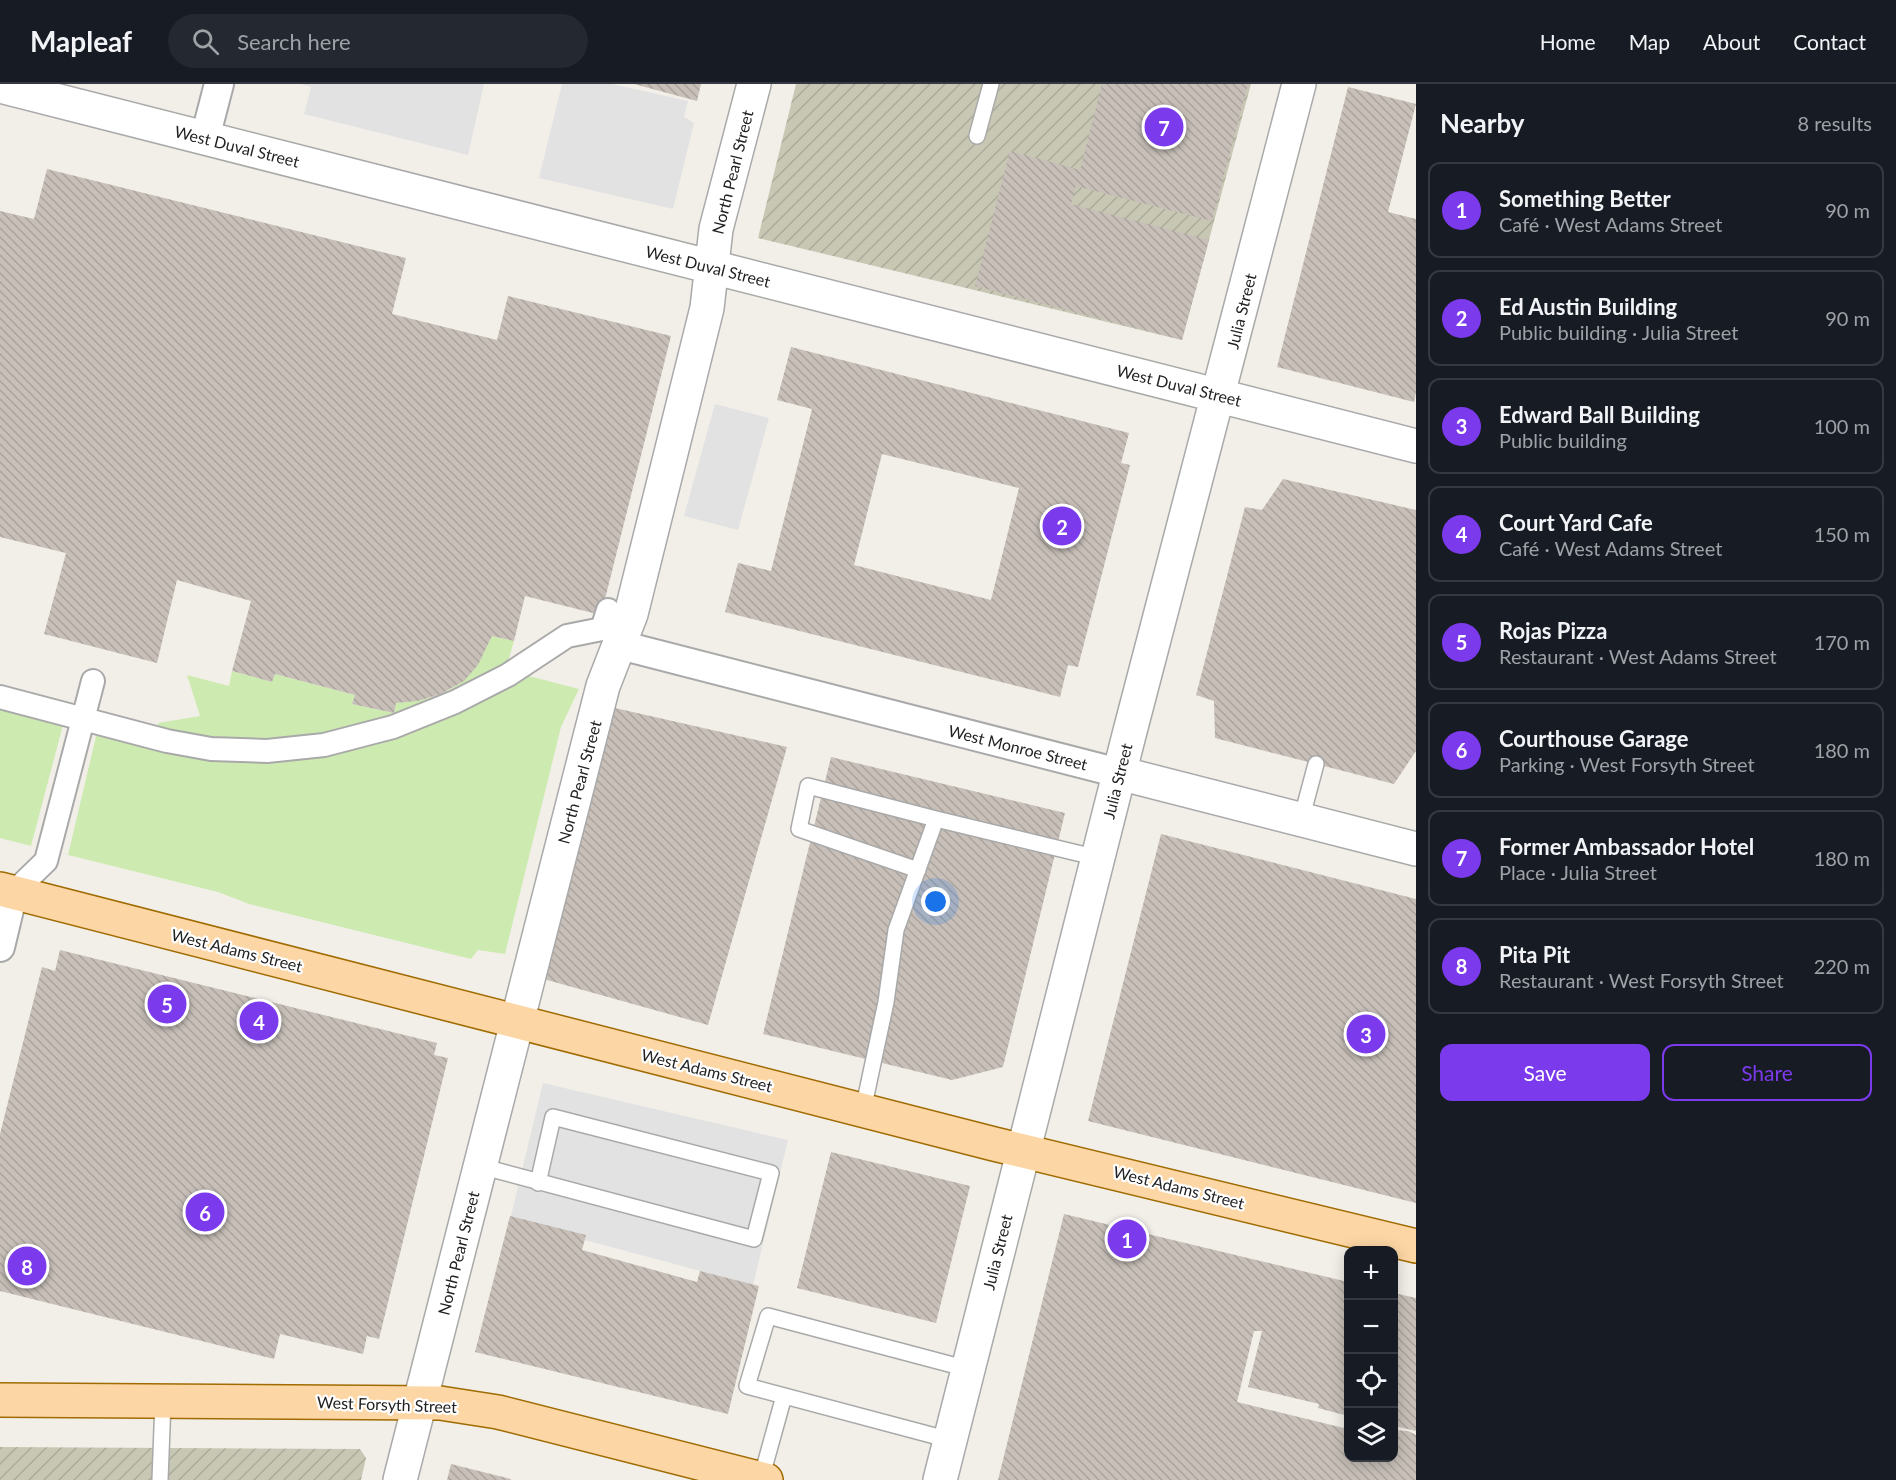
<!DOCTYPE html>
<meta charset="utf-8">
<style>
:root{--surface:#171b24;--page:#242831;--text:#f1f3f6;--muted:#9ea1a6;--line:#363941;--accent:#7c3aed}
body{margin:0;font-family:Lato,sans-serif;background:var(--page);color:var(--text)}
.controls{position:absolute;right:18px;bottom:18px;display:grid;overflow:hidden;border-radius:12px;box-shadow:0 3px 15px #0003}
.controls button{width:54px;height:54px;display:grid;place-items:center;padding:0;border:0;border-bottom:2px solid var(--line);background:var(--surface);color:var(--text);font:30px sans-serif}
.you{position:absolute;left:936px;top:818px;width:21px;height:21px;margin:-15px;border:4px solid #fff;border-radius:50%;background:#1a73e8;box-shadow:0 0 0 9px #1a73e833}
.badge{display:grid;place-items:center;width:39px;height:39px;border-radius:50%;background:var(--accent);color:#fff;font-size:20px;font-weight:700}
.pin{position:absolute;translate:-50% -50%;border:3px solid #fff;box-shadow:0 2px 6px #0006}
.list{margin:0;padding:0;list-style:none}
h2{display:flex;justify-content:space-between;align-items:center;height:78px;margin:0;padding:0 24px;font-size:26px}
h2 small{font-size:20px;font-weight:400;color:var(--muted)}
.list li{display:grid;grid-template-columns:39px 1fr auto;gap:18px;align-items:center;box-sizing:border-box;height:96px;margin:0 12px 12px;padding:0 12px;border:2px solid var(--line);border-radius:12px}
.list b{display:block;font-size:22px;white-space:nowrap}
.list p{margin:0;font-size:20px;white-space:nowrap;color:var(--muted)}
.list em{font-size:20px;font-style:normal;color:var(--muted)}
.actions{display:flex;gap:12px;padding:18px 24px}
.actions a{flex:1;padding:14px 0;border:2px solid var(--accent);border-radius:12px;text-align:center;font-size:21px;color:var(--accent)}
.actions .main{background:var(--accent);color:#fff}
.icon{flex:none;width:33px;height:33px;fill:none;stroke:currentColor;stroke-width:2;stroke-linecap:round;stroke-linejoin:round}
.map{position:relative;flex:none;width:1416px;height:1396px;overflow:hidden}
header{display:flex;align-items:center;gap:36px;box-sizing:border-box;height:84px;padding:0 30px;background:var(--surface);border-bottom:2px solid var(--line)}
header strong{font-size:28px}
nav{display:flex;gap:33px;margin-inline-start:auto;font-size:21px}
.search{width:420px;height:54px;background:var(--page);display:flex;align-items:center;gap:15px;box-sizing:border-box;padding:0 21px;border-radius:33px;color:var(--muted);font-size:22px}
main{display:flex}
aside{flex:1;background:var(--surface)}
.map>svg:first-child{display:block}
</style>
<header>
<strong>Mapleaf</strong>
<div class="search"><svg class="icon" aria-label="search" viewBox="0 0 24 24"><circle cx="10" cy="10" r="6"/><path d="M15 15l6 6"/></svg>Search here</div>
<nav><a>Home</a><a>Map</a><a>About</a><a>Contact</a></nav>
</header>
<main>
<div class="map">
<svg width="1416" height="1396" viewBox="0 0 1416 1396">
<defs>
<pattern id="construction-furrows" width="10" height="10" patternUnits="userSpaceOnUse" patternTransform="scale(1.5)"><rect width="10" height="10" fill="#c7c7b4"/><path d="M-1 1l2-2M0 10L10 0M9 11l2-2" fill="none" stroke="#abab9a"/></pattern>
<pattern id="building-back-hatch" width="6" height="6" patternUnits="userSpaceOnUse" patternTransform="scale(1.5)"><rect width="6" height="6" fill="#c7bfb8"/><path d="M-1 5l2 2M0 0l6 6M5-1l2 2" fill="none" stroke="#aba49e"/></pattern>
</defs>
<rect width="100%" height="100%" fill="#f2efe9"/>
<path fill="url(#construction-furrows)" d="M 796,0 L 1251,0 L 1182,256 L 758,154 Z
M 0,1363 L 360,1365 L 366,1374 L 361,1396 L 0,1396 Z"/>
<path fill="#cdebb0" d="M 492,552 L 514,557 L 507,581 L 434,622 L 339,651 L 245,658 L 160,650 L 158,639 L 200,632 L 187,591 L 229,602 L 232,587 L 272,598 L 275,590 L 355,611 L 352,620 L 394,629 L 396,619 C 450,615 469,600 492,552 Z
M 525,591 L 579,605 L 561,643 L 505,870 L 478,866 L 471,875 L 249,820 L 218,808 L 68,771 L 97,648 L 259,674 Z
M 0,622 L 63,641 L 31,762 L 0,754 Z"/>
<path fill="#e2e2e2" d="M 301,0 L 484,0 L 468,71 L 304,30 L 311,3 Z
M 562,0 L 612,0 L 688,17 L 684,33 L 694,39 L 673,125 L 539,94 Z
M 715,320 L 769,334 L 738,446 L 684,432 Z
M 543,999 L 788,1056 L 753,1201 L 510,1136 Z"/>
<path fill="url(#building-back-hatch)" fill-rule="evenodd" d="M 634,0 L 701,0 L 697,17 Z
M 1102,0 L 1248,0 L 1212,137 L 1076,102 L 1071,120 L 1209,156 L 1182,256 L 975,202 L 1010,67 L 1080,86 Z
M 1348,3 L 1416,20 L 1388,128 L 1416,135 L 1416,309 L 1414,318 L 1277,283 Z
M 47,85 L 406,174 L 392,230 L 497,256 L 508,212 L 671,252 L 601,531 L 525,512 L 514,557 L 492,552 L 478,581 L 464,597 L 441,610 L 418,617 L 396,619 L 394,629 L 352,620 L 355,611 L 275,590 L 272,598 L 232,587 L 251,517 L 177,496 L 157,579 L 44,550 L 66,469 L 0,453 L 0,127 L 34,135 Z
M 791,263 L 1129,349 L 1121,379 L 1130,381 L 1078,583 L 1068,581 L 1060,613 L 725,528 L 738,479 L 771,487 L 812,325 L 777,316 ZM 882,370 L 1019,404 L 991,516 L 854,481 Z
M 1283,395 L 1416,426 L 1416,667 L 1394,700 L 1215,654 L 1214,617 L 1196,611 L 1245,423 L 1262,426 Z
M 615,624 L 787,663 L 708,941 L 540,894 Z
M 831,673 L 1065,729 L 1003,983 L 952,996 L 763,950 Z
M 1161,750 L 1416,815 L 1416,1119 L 1088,1037 Z
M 60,866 L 437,959 L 434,971 L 448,974 L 379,1255 L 367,1252 L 363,1270 L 280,1250 L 274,1275 L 0,1207 L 0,1050 L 42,883 L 55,887 Z
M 831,1068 L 970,1102 L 936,1239 L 797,1204 Z
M 1064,1130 L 1348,1198 L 1348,1332 L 1318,1324 L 1319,1320 L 1248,1303 L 1262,1247 L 1254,1247 L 1237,1318 L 1348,1345 L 1348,1374 L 1394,1374 L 1394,1346 L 1408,1347 L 1416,1351 L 1416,1396 L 998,1396 Z
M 510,1132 L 586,1151 L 582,1166 L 697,1198 L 700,1187 L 759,1202 L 728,1330 L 475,1268 Z
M 1394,1209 L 1416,1214 L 1416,1347 L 1394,1342 Z
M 451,1380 L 511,1395 L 511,1396 L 447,1396 Z"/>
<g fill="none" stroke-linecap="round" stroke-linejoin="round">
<g stroke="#a9a9a9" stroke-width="18">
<path id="service" d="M 977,52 L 991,0
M 936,735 L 1098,774
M 1301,736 L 1316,680
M 863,1026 L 886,918 L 896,846 L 936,735 L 808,702 L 799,745 L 918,786
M 480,1082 L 754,1155 L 771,1089 L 553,1033 L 538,1099
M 950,1356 L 747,1302 L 768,1232 L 968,1285
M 761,1395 L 784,1312
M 160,1396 L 163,1317"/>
</g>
<g stroke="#a9a9a9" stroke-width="26">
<path id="pedestrian" d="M 0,613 L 167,657 L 211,665 L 267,667 L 324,661 L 393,643 L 455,618 L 508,591 L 567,552 L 602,545 L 608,526
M 13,809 L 46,777 L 93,597"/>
</g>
<g stroke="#a9a9a9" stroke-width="32">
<path id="minor" d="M 205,54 L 219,0
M 620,561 L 1119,689
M 0,863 L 13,809"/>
</g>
<g stroke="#a9a9a9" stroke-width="36">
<path id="tertiary" d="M 0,2 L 1416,362
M 1119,689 L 1416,765
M 400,1396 L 603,602 L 631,530 L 707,224 L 716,145 L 754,0
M 940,1396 L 1129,651 L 1299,0"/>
</g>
<g stroke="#a06b00" stroke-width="36">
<path id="primary" d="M 0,805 L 994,1060 L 1416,1162
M 0,1316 L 440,1319 L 498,1328 L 766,1396"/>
</g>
<use href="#service" stroke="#fff" stroke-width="15"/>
<use href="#pedestrian" stroke="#fff" stroke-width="22"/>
<use href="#minor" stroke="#fff" stroke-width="28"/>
<use href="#tertiary" stroke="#fff" stroke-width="33"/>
<use href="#primary" stroke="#fcd6a4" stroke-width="33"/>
</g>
<g text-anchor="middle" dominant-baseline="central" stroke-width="4.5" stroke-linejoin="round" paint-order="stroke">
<g font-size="16" fill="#222" stroke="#fff">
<text transform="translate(237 62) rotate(14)">West Duval Street</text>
<text transform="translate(732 88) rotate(-76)">North Pearl Street</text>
<text transform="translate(708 182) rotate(14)">West Duval Street</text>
<text transform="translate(1241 227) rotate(-76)">Julia Street</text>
<text transform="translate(1179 301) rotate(14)">West Duval Street</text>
<text transform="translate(1018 663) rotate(14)">West Monroe Street</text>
<text transform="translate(1117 697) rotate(-76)">Julia Street</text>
<text transform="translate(579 698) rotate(-75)">North Pearl Street</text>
<text transform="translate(237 866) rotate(14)">West Adams Street</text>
<text transform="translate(707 986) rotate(14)">West Adams Street</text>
<text transform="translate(1179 1103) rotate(14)">West Adams Street</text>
<text transform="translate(997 1168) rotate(-76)">Julia Street</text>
<text transform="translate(458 1169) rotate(-76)">North Pearl Street</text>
<text transform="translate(387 1320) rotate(2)">West Forsyth Street</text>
</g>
</g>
</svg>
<div class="controls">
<button>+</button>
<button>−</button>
<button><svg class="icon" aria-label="locate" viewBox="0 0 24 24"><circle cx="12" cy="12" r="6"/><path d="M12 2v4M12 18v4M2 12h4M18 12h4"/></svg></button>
<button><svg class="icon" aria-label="layers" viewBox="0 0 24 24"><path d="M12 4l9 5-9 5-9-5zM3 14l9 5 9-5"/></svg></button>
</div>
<div class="you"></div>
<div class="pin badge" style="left:1127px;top:1155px">1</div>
<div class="pin badge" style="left:1062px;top:442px">2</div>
<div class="pin badge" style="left:1366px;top:950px">3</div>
<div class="pin badge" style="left:259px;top:937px">4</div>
<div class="pin badge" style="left:167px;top:920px">5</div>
<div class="pin badge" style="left:205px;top:1128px">6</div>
<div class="pin badge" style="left:1164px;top:43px">7</div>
<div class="pin badge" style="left:27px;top:1182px">8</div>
</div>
<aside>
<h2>Nearby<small>8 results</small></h2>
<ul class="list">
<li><span class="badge">1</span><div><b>Something Better</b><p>Café · West Adams Street</p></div><em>90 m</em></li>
<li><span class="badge">2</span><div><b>Ed Austin Building</b><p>Public building · Julia Street</p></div><em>90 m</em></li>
<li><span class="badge">3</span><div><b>Edward Ball Building</b><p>Public building</p></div><em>100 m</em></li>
<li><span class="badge">4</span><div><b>Court Yard Cafe</b><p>Café · West Adams Street</p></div><em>150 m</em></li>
<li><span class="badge">5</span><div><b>Rojas Pizza</b><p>Restaurant · West Adams Street</p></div><em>170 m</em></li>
<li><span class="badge">6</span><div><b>Courthouse Garage</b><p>Parking · West Forsyth Street</p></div><em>180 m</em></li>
<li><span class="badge">7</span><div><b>Former Ambassador Hotel</b><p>Place · Julia Street</p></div><em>180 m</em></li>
<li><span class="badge">8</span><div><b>Pita Pit</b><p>Restaurant · West Forsyth Street</p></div><em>220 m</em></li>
</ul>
<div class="actions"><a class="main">Save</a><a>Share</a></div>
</aside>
</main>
